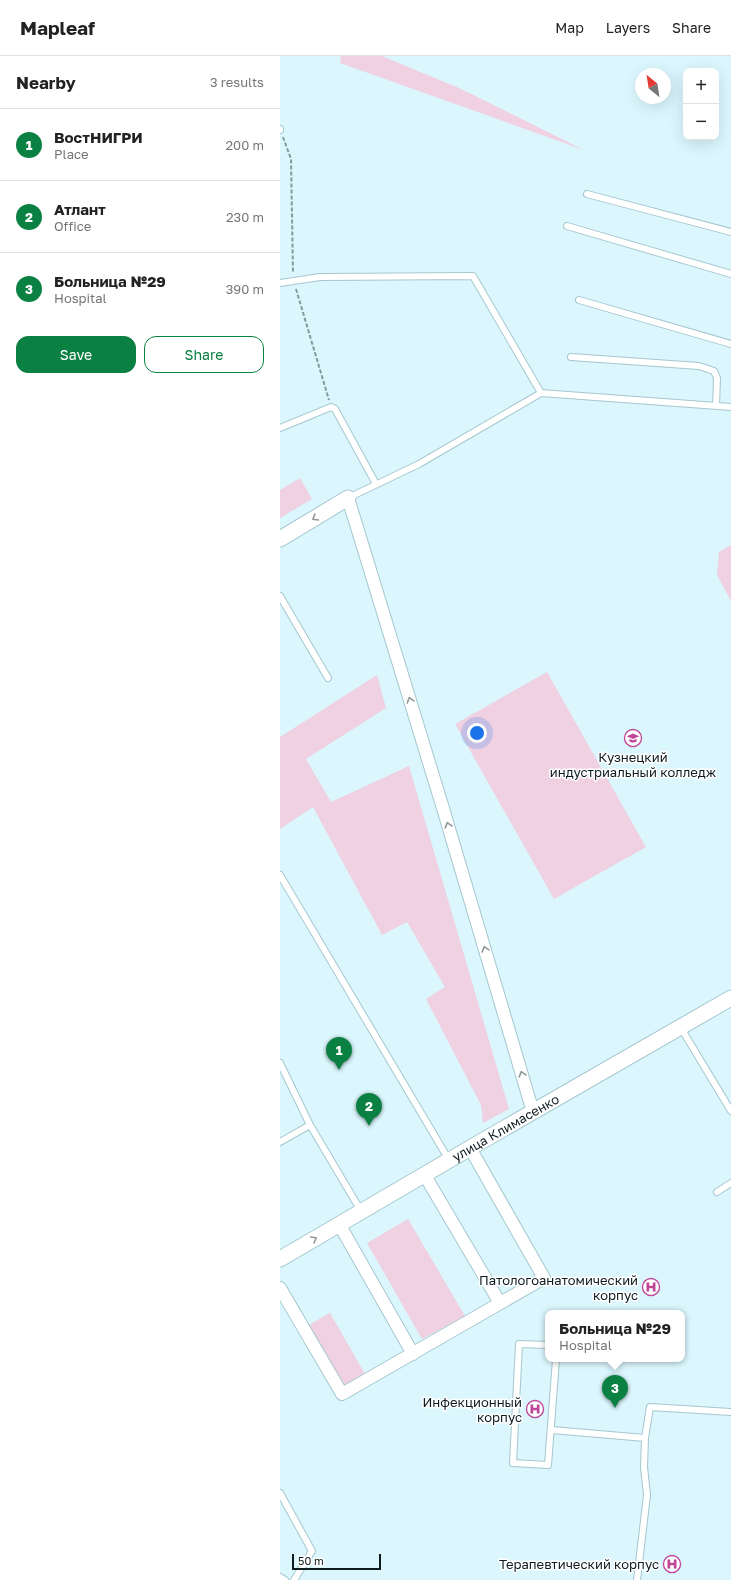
<!DOCTYPE html>
<meta charset="utf-8">
<style>
:root{--surface:#fff;--page:#f2f2f2;--text:#222;--muted:#767676;--line:#e0e0e0;--accent:#0b8043}
body{margin:0;font-family:"Golos Text",sans-serif;background:var(--page);color:var(--text)}
.controls{position:absolute;right:12px;top:12px;display:grid;overflow:hidden;border-radius:8px;box-shadow:0 4px 16px #0002}
.controls button{width:36px;height:36px;display:grid;place-items:center;padding:0;border:0;border-bottom:1px solid var(--line);background:var(--surface);color:var(--text);font:20px sans-serif}
.compass{position:absolute;left:355px;top:12px;width:36px;height:36px;border-radius:50%;background:var(--surface);box-shadow:0 4px 16px #0002;rotate:330deg}
.scale{position:absolute;left:12px;bottom:10px;width:89px;box-sizing:border-box;padding-left:4px;border:2px solid #0f1c1f;border-top:0;font-size:11px;line-height:14px;white-space:nowrap;color:#0f1c1f;-webkit-text-stroke:3px #fff;paint-order:stroke}
.you{position:absolute;left:197px;top:677px;width:14px;height:14px;margin:-10px;border:3px solid #fff;border-radius:50%;background:#1a73e8;box-shadow:0 0 0 6px #1a73e833}
.badge{display:grid;place-items:center;width:26px;height:26px;border-radius:50%;background:var(--accent);color:#fff;font-size:13px;font-weight:700}
.pin{position:absolute;translate:-50% -33px;filter:drop-shadow(0 1px 2px #0008)}
.pin::after{content:'';position:absolute;top:21px;width:14px;height:12px;background:inherit;clip-path:polygon(0 0,100% 0,50% 100%)}
.popup{position:absolute;left:265px;top:1254px;width:140px;height:52px;box-sizing:border-box;display:grid;place-content:center;border-radius:8px;background:var(--surface);filter:drop-shadow(0 1px 3px #0005);font-size:13px;white-space:nowrap;color:var(--muted)}
.popup b{font-size:15px;color:var(--text)}
.popup::after{content:'';position:absolute;left:50%;top:100%;margin-left:-8px;border:8px solid transparent;border-top-color:var(--surface)}
.list{margin:0;padding:0;list-style:none}
h2{display:flex;justify-content:space-between;align-items:center;height:52px;margin:0;padding:0 16px;font-size:17px}
h2 small{font-size:13px;font-weight:400;color:var(--muted)}
.list li{display:grid;grid-template-columns:26px 1fr auto;gap:12px;align-items:center;box-sizing:border-box;height:72px;padding:0 16px;border-top:1px solid var(--line)}
.list b{display:block;font-size:15px;white-space:nowrap}
.list p{margin:0;font-size:13px;white-space:nowrap;color:var(--muted)}
.list em{font-size:13px;font-style:normal;color:var(--muted)}
.actions{display:flex;gap:8px;padding:12px 16px}
.actions a{flex:1;padding:9px 0;border:1px solid var(--accent);border-radius:12px;text-align:center;font-size:14px;color:var(--accent)}
.actions .main{background:var(--accent);color:#fff}
.map{position:relative;flex:none;width:451px;height:1524px;overflow:hidden}
header{display:flex;align-items:center;gap:24px;box-sizing:border-box;height:56px;padding:0 20px;background:var(--surface);border-bottom:1px solid var(--line)}
header strong{font-size:19px}
nav{display:flex;gap:22px;margin-inline-start:auto;font-size:14px}
main{display:flex}
aside{flex:1;background:var(--surface)}
.map>svg:first-child{display:block}
</style>
<header>
<strong>Mapleaf</strong>
<nav><a>Map</a><a>Layers</a><a>Share</a></nav>
</header>
<main>
<aside>
<h2>Nearby<small>3 results</small></h2>
<ul class="list">
<li><span class="badge">1</span><div><b>ВостНИГРИ</b><p>Place</p></div><em>200 m</em></li>
<li><span class="badge">2</span><div><b>Атлант</b><p>Office</p></div><em>230 m</em></li>
<li><span class="badge">3</span><div><b>Больница №29</b><p>Hospital</p></div><em>390 m</em></li>
</ul>
<div class="actions"><a class="main">Save</a><a>Share</a></div>
</aside>
<div class="map">
<svg width="451" height="1524" viewBox="0 0 451 1524">
<rect width="100%" height="100%" fill="#dbf6fd"/>
<path fill="#efd1e2" d="M 61,0 L 102,0 L 179,32 L 304,94 L 60,7 Z
M 20,422 L 32,443 L 0,462 L 0,434 Z
M 451,489 L 451,545 L 437,519 L 439,496 Z
M 267,616 L 366,791 L 274,843 L 175,668 Z
M 97,619 L 106,652 L 26,703 L 51,746 L 129,710 L 229,1053 L 203,1067 L 201,1049 L 146,943 L 165,931 L 127,866 L 102,879 L 33,751 L 0,773 L 0,681 Z
M 128,1163 L 185,1260 L 142,1283 L 87,1187 Z
M 50,1257 L 85,1318 L 62,1331 L 27,1270 Z"/>
<g fill="none" stroke-linecap="round" stroke-linejoin="round">
<g stroke="#a5c7cf" stroke-width="8">
<path id="service" d="M 0,73 L 0,74
M 307,138 L 451,176
M 287,170 L 451,218
M 0,227 L 40,221 L 193,220 L 261,337 L 139,408 L 68,442
M 299,244 L 451,288
M 291,301 L 419,310 L 434,315 L 437,322 L 436,350
M 261,337 L 451,351
M 0,372 L 51,351 L 55,353 L 96,428
M 0,540 L 48,622
M 0,819 L 169,1104
M 401,972 L 451,1055
M 0,1007 L 30,1069
M 0,1086 L 30,1069 L 81,1155
M 437,1136 L 451,1127
M 268,1289 L 239,1288 L 233,1407 L 268,1409 L 276,1303
M 272,1374 L 365,1382
M 0,1437 L 32,1495 L 14,1524
M 0,1521 L 5,1524
M 357,1524 L 367,1439 L 364,1411 L 365,1382 L 370,1351 L 451,1356"/>
</g>
<g stroke="#a5c7cf" stroke-width="14">
<path id="minor" d="M 68,442 L 162,749 L 253,1056
M 144,1118 L 220,1247
M 59,1168 L 133,1298
M 0,1232 L 62,1338 L 264,1222 L 190,1092"/>
</g>
<g stroke="#a5c7cf" stroke-width="17">
<g id="tertiary">
<path d="M 0,483 L 68,442"/>
<path id="s1" d="M 0,1203 L 190,1092 L 451,942"/>
</g>
</g>
<path stroke="#859a9f" stroke-width="2" stroke-dasharray="4 2" stroke-linecap="butt" d="M 3,81 L 11,103 L 13,217
M 16,233 L 49,344"/>
<use href="#service" stroke="#fff" stroke-width="6"/>
<use href="#minor" stroke="#fff" stroke-width="12"/>
<use href="#tertiary" stroke="#fff" stroke-width="15"/>
</g>
<defs><path id="oneway-chevron" d="M-2-3.5L2.5 0L-2 3.5" fill="none" stroke-width="1.6" stroke-linecap="round" stroke-linejoin="round"/></defs>
<g stroke="#93999a">
<use href="#oneway-chevron" transform="translate(35 462) rotate(149)"/>
<use href="#oneway-chevron" transform="translate(130 644) rotate(-107)"/>
<use href="#oneway-chevron" transform="translate(168 769) rotate(-106)"/>
<use href="#oneway-chevron" transform="translate(205 893) rotate(-106)"/>
<use href="#oneway-chevron" transform="translate(242 1018) rotate(-106)"/>
<use href="#oneway-chevron" transform="translate(34 1183) rotate(-30)"/>
</g>
<defs>
<g id="university-ring" transform="scale(0.9)"><circle r="9.5" fill="#fff" stroke="#c04698" stroke-width="1.5"/><path d="M0-5L7-2L0 1L-7-2ZM-4 1L0 2.5L4 1V4Q0 6-4 4Z" fill="#c04698"/></g>
<g id="hospital-ring" transform="scale(0.9)"><circle r="9.5" fill="#fff" stroke="#c04698" stroke-width="1.5"/><path d="M-5-5h3v3.5h4V-5h3V5h-3V1.5h-4V5h-3Z" fill="#c04698"/></g>
</defs>
<g fill-rule="evenodd">
<use href="#university-ring" x="353" y="682"/>
<use href="#hospital-ring" x="371" y="1231"/>
<use href="#hospital-ring" x="255" y="1353"/>
<use href="#hospital-ring" x="392" y="1508"/>
</g>
<g text-anchor="middle" dominant-baseline="central" stroke-width="3" stroke-linejoin="round" paint-order="stroke">
<g font-size="13" fill="#0f1c1f" stroke="#fff" text-anchor="end">
<text x="353" y="701" text-anchor="middle">Кузнецкий<tspan x="353" dy="15">индустриальный колледж</tspan></text>
<text x="358" y="1224">Патологоанатомический<tspan x="358" dy="15">корпус</tspan></text>
<text x="242" y="1346">Инфекционный<tspan x="242" dy="15">корпус</tspan></text>
<text x="379" y="1508">Терапевтический корпус</text>
</g>
<g font-size="13" fill="#0f1c1f" stroke="#fff">
<text stroke="none"><textPath href="#s1" startOffset="261">улица Климасенко</textPath></text>
</g>
</g>
</svg>
<div class="controls">
<button>+</button>
<button>−</button>
</div>
<svg class="compass" viewBox="-18 -18 36 36"><path d="M0-13l5 13h-10z" fill="#e53935"/><path d="M0 13l5-13h-10z" fill="#767676"/></svg>
<div class="scale">50 m</div>
<div class="you"></div>
<div class="pin badge" style="left:59px;top:1014px">1</div>
<div class="pin badge" style="left:89px;top:1070px">2</div>
<div class="pin badge" style="left:335px;top:1352px">3</div>
<div class="popup"><b>Больница №29</b>Hospital</div>
</div>
</main>
